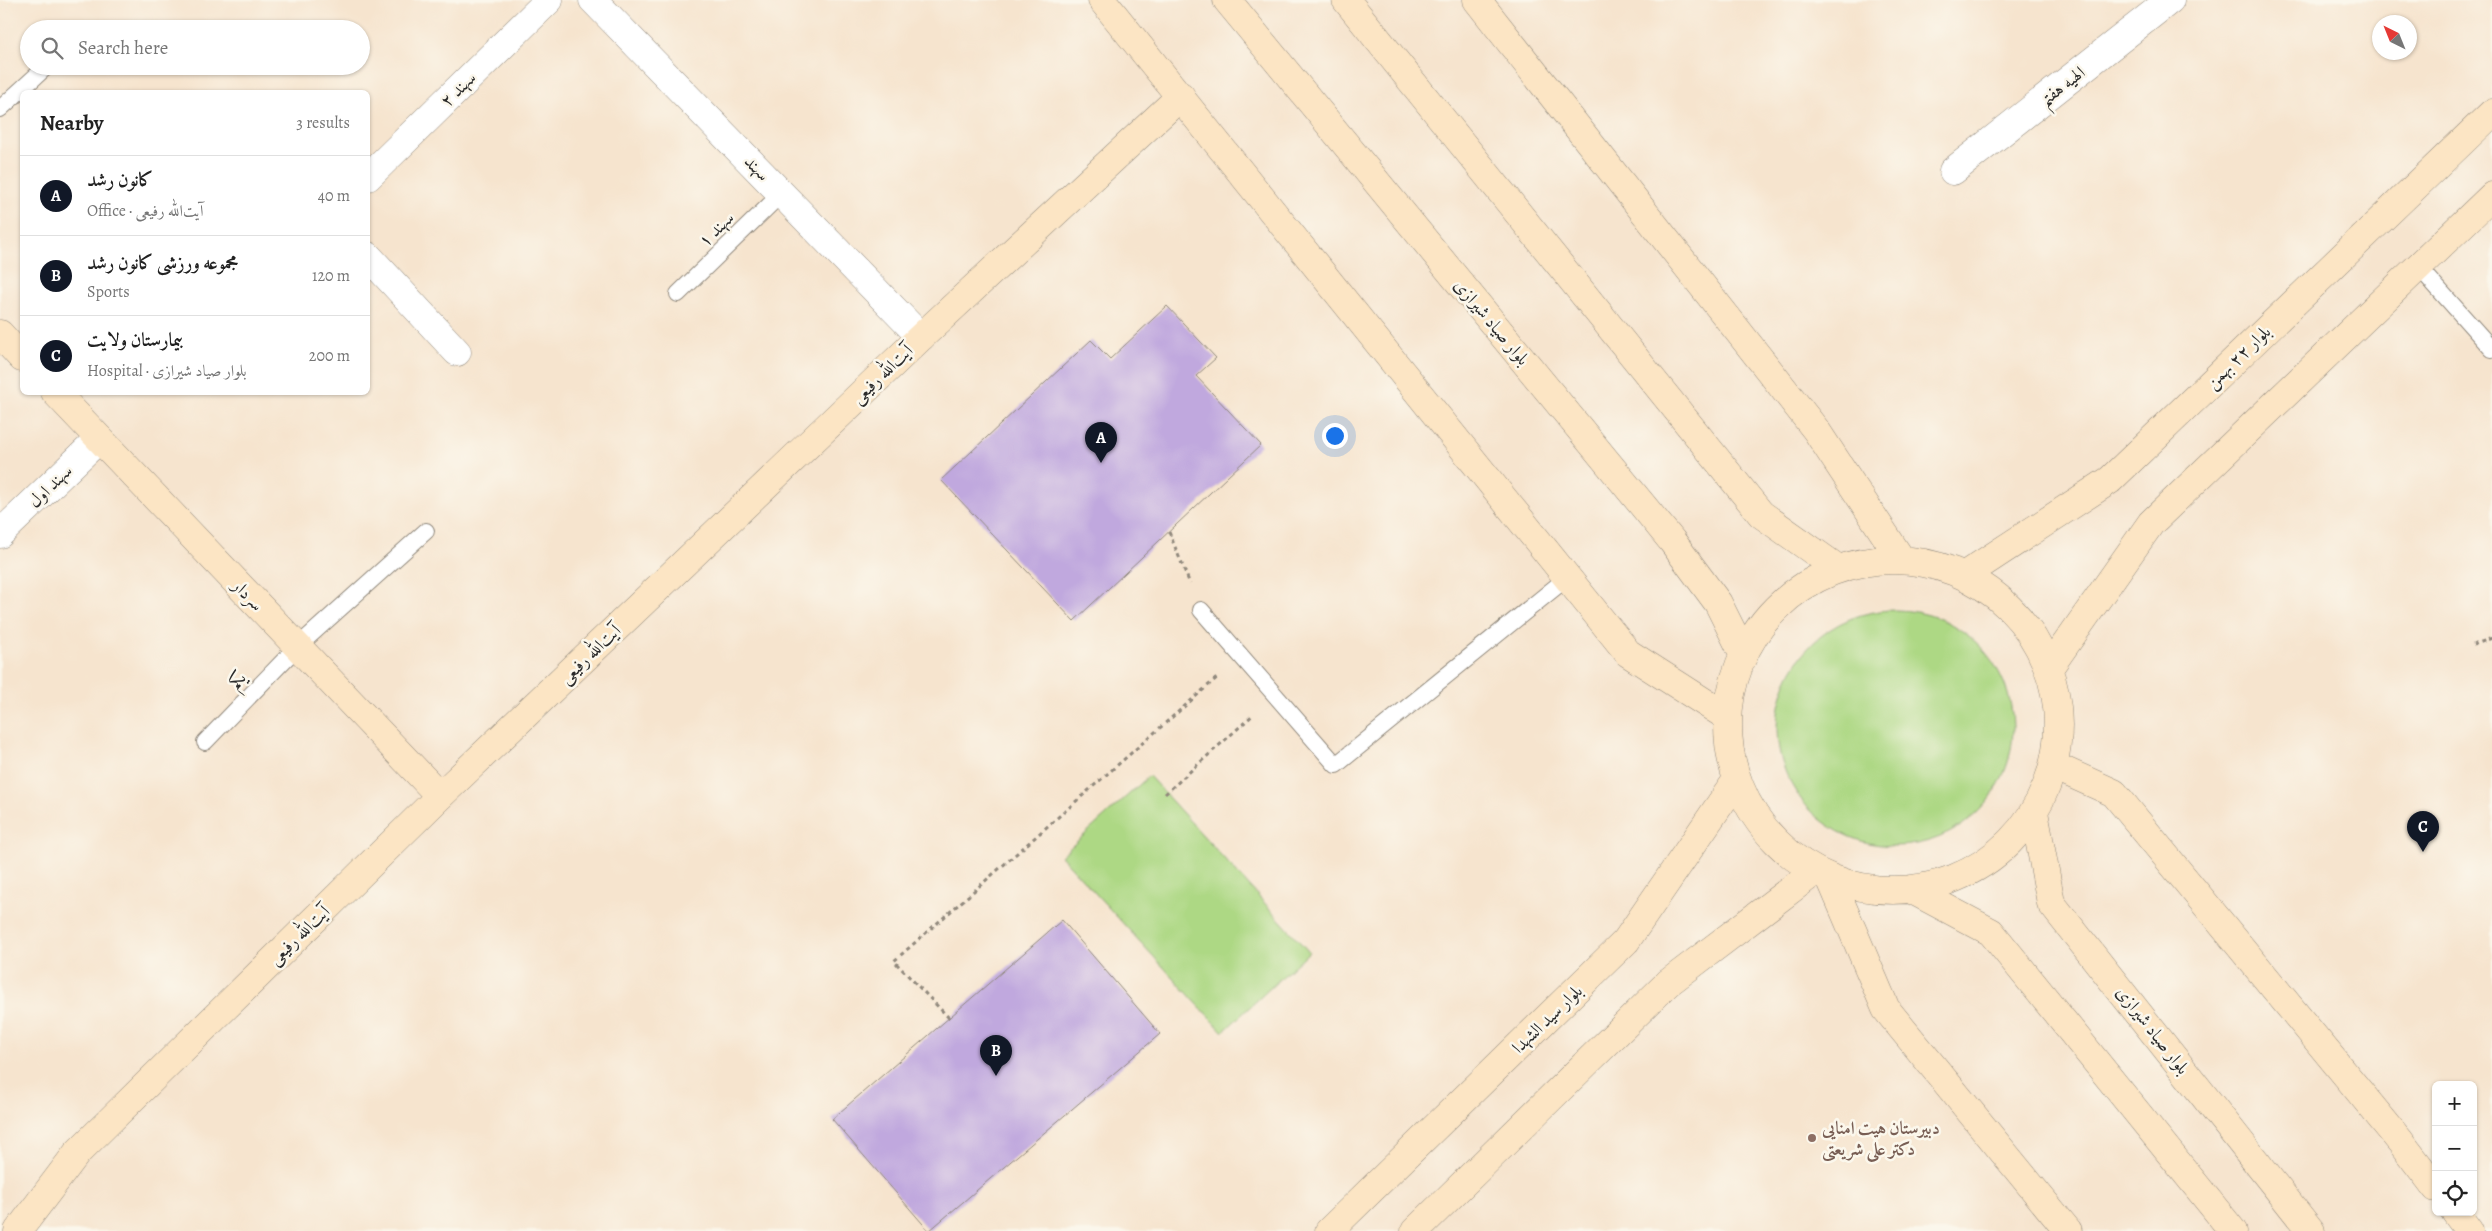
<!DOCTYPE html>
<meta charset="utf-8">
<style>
:root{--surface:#fff;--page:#f6f6f6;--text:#222;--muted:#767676;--line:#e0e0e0;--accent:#111827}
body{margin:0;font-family:Alegreya,Amiri,serif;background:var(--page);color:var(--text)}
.controls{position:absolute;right:15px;bottom:15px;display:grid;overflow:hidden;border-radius:8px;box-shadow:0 1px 4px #0004}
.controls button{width:45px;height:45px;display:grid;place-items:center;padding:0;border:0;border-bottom:1px solid var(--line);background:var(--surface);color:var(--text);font:25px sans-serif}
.compass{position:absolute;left:2372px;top:15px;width:45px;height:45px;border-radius:50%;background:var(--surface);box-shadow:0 1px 4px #0004;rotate:317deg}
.you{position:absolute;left:1334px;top:435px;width:18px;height:18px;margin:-12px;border:4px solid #fff;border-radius:50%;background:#1a73e8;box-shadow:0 0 0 8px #1a73e833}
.badge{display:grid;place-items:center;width:32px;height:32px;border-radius:50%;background:var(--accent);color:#fff;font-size:16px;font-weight:700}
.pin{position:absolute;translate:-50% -41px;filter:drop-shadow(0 1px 2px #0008)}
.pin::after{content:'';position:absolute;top:26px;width:18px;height:15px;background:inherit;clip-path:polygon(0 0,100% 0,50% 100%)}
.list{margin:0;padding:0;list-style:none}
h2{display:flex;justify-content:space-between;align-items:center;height:65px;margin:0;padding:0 20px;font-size:21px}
h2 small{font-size:16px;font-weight:400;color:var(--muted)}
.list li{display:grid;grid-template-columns:32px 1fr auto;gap:15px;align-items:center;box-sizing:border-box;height:80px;padding:0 20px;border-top:1px solid var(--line)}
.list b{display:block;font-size:19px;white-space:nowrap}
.list p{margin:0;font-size:16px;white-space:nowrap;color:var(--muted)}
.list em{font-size:16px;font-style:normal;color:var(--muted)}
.icon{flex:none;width:28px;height:28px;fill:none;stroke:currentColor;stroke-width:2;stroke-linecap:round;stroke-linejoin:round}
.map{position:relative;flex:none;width:2492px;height:1231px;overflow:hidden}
.search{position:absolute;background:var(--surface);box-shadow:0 1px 4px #0004;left:20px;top:20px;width:350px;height:55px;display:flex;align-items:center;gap:12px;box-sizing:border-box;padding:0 18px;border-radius:28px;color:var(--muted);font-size:19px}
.panel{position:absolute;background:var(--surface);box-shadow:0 1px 4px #0004;left:20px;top:90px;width:350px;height:305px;border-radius:8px}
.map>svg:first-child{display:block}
</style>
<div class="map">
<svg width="2492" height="1231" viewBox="0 0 2492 1231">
<rect width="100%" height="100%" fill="#fbf7ec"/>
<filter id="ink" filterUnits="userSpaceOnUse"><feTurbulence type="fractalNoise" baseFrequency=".02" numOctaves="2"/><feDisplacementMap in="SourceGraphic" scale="10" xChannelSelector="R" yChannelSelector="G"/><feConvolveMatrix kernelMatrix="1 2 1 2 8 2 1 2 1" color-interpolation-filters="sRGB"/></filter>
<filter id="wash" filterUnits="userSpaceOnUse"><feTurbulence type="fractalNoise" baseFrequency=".0096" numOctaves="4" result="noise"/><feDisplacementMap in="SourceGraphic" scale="20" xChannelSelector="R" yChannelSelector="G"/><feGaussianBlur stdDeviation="1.12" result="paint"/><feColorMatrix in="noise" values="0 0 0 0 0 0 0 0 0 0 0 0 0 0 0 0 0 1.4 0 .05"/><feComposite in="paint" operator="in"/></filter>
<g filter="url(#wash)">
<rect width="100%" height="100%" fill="#f6e4ce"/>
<path fill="#add884" stroke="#6c8258" d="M1777 728a118 118 0 1 1 236 0a118 118 0 1 1-236 0Z
M 1149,776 L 1309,952 L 1223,1032 L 1061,856 Z"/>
<g id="blocks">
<path fill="#c0a8de" d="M 1167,306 L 1216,358 L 1196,376 L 1261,445 L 1074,621 L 941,480 L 1091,340 L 1110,359 Z
M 1062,920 L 1160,1034 L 929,1231 L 832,1119 Z"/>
</g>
</g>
<g filter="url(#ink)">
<use href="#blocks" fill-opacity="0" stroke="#90887c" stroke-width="1"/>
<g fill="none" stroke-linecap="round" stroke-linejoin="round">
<g stroke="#90887c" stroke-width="18">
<path id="lane" d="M 0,109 L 47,66
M 2418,266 L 2492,349
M 678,294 L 782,193
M 1201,610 L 1336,765 L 1568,577
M 205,742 L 297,647 L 426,531"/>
</g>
<g stroke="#90887c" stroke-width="29">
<path id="street" d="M 593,0 L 921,337
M 1953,171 L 2170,0
M 368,177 L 549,0
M 368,256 L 457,352
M 0,534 L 99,439"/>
</g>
<g stroke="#90887c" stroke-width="29">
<path id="secondary" d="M 1102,0 L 1628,653 L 1726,716
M 1227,0 L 1672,541 L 1718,603 L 1743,653
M 1346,0 L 1761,514 L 1837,568
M 1477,0 L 1816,430 L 1901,559
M 0,334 L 22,358
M 55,392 L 440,796
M1728 725a165 165 0 1 1 330 0a165 165 0 1 1-330 0Z
M 1965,575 L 2110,480 L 2492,113
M 2049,668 L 2151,523 L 2492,196
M 2054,766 L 2114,793 L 2400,1141 L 2436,1188
M 2034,812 L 2051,903 L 2311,1231
M 1831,880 L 1886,1009 L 2068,1231
M 1912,890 L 1991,932 L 2233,1231
M 2455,1212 L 2469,1231
M 18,1231 L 77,1153 L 440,796 L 921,337 L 1181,96
M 1329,1231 L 1626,941 L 1736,781
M 1415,1231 L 1668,983 L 1814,872"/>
</g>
<path stroke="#90887c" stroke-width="3" stroke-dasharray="4 4" stroke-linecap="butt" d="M 1169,532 L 1190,584
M 2473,645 L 2492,638
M 1165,794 L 1254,714
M 949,1018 L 894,961 L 1219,676"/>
<use href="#lane" stroke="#fff" stroke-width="16"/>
<use href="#street" stroke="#fff" stroke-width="28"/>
<use href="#secondary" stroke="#fce5c4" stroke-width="28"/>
</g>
</g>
<circle fill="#8d6e63" stroke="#fbf7ec" stroke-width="2" cx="1812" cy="1138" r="5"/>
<g text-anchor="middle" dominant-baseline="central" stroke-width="5" stroke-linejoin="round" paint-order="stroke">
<g font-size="18" fill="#2b2b2b" stroke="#fbf7ec">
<text transform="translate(2062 86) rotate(-38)">الهیه هفتم</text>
<text transform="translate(458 89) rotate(-44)">سهند ۲</text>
<text transform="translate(757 168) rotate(46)">سهند</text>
<text transform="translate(716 229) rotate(-44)">سهند ۱</text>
<text transform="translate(1492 322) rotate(50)">بلوار صیاد شیرازی</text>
<text transform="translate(2238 357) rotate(-44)">بلوار ۲۲ بهمن</text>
<text transform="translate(882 374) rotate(-44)">آیت‌الله رفیعی</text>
<text transform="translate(50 486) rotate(-44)">سهند اول</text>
<text transform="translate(248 595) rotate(46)">سردار</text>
<text transform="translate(590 654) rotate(-44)">آیت‌الله رفیعی</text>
<text transform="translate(237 680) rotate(-46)">یکم</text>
<text transform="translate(299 935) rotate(-44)">آیت‌الله رفیعی</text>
<text transform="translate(1547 1019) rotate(-44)">بلوار سید الشهدا</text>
<text transform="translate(2153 1030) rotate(52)">بلوار صیاد شیرازی</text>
</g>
<g font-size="18" font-weight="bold" fill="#785e54" stroke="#fbf7ec" text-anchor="start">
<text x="1822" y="1128">دبیرستان هیت امنایی<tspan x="1822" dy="21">دکتر علی شریعتی</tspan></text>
</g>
</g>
</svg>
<div class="controls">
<button>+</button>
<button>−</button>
<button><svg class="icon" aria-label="locate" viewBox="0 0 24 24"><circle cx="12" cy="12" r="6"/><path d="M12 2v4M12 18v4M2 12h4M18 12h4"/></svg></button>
</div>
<svg class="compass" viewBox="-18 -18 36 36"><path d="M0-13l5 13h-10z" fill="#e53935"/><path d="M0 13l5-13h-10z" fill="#767676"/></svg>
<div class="you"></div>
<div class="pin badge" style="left:1101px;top:463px">A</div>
<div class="pin badge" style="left:996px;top:1076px">B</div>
<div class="pin badge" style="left:2423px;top:852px">C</div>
<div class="search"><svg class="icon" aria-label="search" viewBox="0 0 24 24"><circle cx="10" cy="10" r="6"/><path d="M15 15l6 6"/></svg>Search here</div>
<section class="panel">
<h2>Nearby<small>3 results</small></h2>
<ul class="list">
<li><span class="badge">A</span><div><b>کانون رشد</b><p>Office · آیت‌الله رفیعی</p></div><em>40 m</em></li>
<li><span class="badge">B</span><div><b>مجموعه ورزشی کانون رشد</b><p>Sports</p></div><em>120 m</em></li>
<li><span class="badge">C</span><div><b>بیمارستان ولایت</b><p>Hospital · بلوار صیاد شیرازی</p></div><em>200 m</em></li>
</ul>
</section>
</div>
